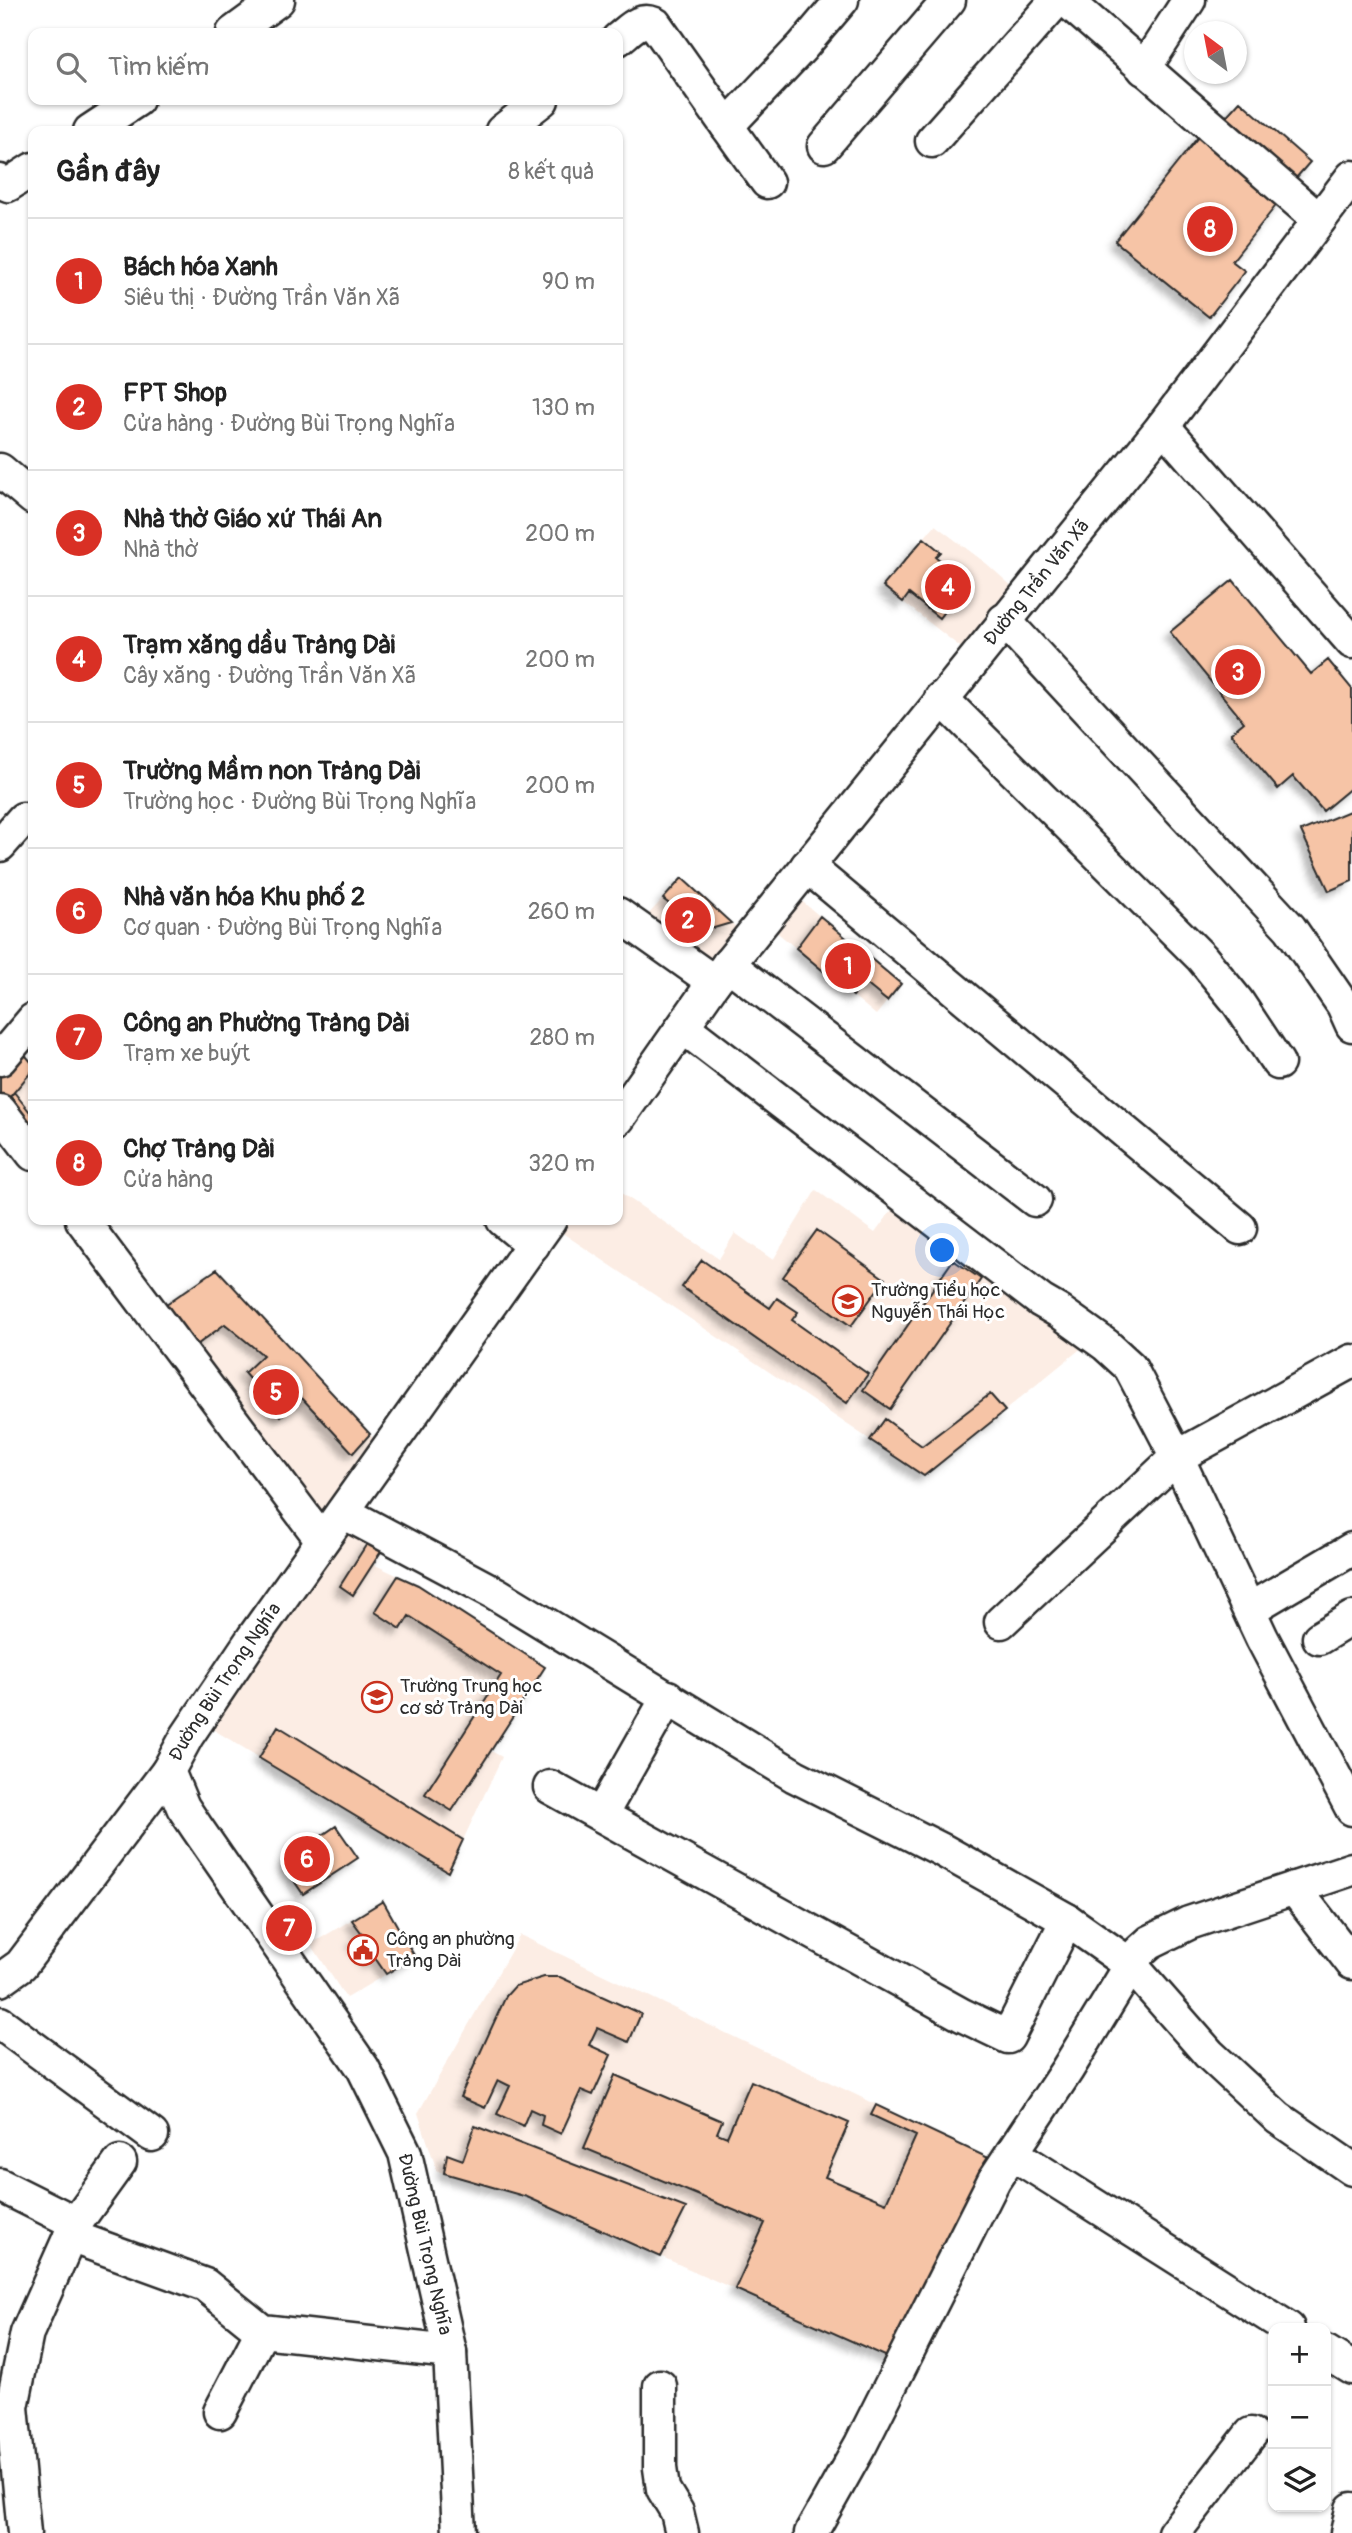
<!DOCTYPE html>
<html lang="vi">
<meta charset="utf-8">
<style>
:root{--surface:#fff;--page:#f6f6f6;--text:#222;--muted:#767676;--line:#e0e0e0;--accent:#d93025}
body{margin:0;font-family:Pangolin,sans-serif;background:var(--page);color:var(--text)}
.controls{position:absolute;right:21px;bottom:21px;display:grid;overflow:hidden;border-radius:14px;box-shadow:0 2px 5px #0004}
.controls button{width:63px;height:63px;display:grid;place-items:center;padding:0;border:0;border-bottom:2px solid var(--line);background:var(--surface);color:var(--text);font:35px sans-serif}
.compass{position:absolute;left:1184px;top:21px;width:63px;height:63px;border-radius:50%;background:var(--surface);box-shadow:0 2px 5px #0004;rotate:328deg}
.you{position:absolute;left:943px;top:1251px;width:24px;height:24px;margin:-18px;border:5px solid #fff;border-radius:50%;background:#1a73e8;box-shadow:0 0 0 10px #1a73e833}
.badge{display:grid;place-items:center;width:46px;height:46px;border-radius:50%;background:var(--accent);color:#fff;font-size:23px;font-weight:700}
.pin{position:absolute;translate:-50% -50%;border:4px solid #fff;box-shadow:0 2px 7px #0006}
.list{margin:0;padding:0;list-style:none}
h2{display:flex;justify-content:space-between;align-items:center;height:91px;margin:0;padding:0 28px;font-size:30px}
h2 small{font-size:23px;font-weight:400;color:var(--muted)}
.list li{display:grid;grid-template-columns:46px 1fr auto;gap:21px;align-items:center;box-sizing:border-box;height:126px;padding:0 28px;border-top:2px solid var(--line)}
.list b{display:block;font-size:26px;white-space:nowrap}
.list p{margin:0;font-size:23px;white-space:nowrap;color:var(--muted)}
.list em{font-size:23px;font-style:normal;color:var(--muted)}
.icon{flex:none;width:38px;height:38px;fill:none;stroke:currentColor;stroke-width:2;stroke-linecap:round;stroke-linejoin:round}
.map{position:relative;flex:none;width:1352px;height:2533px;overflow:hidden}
.search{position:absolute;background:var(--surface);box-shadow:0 2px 5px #0004;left:28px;top:28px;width:595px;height:77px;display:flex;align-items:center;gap:18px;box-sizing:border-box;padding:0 24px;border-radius:14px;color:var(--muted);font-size:26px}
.panel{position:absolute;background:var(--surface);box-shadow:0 2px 5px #0004;left:28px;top:126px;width:595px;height:1099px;border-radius:14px}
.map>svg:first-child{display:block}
</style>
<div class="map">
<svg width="1352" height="2533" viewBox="0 0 1352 2533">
<defs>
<filter id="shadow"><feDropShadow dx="-6" dy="6" stdDeviation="3.5" flood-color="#0004"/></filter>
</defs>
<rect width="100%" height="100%" fill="#fff"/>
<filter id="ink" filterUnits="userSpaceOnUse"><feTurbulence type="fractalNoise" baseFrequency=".0143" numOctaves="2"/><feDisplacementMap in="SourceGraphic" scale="14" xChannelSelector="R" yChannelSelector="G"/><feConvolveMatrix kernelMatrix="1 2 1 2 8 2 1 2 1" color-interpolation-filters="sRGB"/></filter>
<g filter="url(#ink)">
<path fill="#fcede4" d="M 935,525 L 987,564 L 1014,588 L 964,650 L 883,586 Z
M 682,878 L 739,930 L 711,965 L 645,918 Z
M 798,898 L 901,984 L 876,1015 L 773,929 Z
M 20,1049 L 33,1064 L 33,1142 L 0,1099 Z
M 816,1190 L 875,1233 L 897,1203 L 1089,1342 L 924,1476 L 558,1230 L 566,1220 L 618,1220 L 618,1191 L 719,1259 L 735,1233 L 773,1260 Z
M 217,1269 L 377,1442 L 319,1523 L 159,1309 Z
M 350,1526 L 385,1544 L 373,1564 L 418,1585 L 545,1667 L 491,1751 L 502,1757 L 448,1872 L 209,1727 Z
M 383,1901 L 415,1957 L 346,1998 L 311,1944 Z
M 520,1935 L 997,2162 L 894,2360 L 527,2197 L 437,2171 L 418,2113 Z"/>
<path fill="#f6c4a6" stroke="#2b2b2b" stroke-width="2" filter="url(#shadow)" d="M 1240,101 L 1310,162 L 1289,186 L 1222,121 Z
M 1203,131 L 1282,198 L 1232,261 L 1245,271 L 1209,317 L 1115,241 Z
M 924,538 L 941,552 L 936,557 L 967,582 L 939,618 L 909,594 L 903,602 L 883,586 Z
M 1233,580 L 1311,674 L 1328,660 L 1352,689 L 1352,787 L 1323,811 L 1293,776 L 1278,789 L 1231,733 L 1244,722 L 1170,632 Z
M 1352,810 L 1352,881 L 1329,891 L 1301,831 Z
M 682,878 L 731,923 L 714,928 L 695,924 L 663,899 Z
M 820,916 L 901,984 L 887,1001 L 865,983 L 853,996 L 796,948 Z
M 20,1049 L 33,1064 L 33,1070 L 4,1104 L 0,1099 L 0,1070 Z
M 14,1092 L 33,1116 L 33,1142 L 4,1104 Z
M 817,1230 L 885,1279 L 851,1326 L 783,1277 Z
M 702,1260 L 770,1308 L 777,1298 L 798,1312 L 792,1320 L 868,1374 L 847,1403 L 682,1287 Z
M 953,1260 L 981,1279 L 890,1409 L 863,1390 Z
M 217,1269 L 370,1434 L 353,1453 L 301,1397 L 281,1416 L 244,1373 L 263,1355 L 225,1324 L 190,1350 L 159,1309 Z
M 990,1394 L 1005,1411 L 924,1476 L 870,1440 L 885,1419 L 922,1446 Z
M 368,1542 L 382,1550 L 353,1595 L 340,1586 Z
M 398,1576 L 418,1585 L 545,1667 L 452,1811 L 425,1794 L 501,1675 L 409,1616 L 401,1629 L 375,1612 Z
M 278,1726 L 463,1840 L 448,1872 L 259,1758 Z
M 336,1826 L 358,1858 L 303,1894 L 282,1863 Z
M 383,1901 L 415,1957 L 386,1974 L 375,1958 L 368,1963 L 354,1941 L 363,1935 L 352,1920 Z
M 544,1977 L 560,1977 L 641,2014 L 629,2042 L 597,2028 L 589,2045 L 611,2055 L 593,2095 L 581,2090 L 561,2134 L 541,2125 L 543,2115 L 530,2109 L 523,2126 L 497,2114 L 510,2086 L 498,2080 L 485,2108 L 460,2097 L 506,1996 L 515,1986 Z
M 615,2075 L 722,2121 L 717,2133 L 727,2137 L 751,2081 L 849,2123 L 825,2177 L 886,2203 L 916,2136 L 871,2115 L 876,2105 L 997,2162 L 894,2360 L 735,2289 L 765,2223 L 584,2148 Z
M 475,2126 L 686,2208 L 661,2257 L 527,2197 L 444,2173 L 447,2154 L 463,2160 Z"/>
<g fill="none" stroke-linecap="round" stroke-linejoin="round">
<g stroke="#2b2b2b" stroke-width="37">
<g id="minor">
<path d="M 1066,0 L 1319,220"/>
<path d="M 233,33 L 278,0"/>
<path d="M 618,39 C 630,30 639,17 655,24 L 727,126 L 802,47 L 842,0"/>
<path d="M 1144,69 L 1189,0"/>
<path d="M 727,126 L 767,182"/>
<path d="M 90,131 L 137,100"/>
<path d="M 502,131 L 542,100"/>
<path d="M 932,141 L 1057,0"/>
<path d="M 824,146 L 949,0"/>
<path d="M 0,181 L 8,185 L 33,169"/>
<path d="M 1163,426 L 1352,642"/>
<path d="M 0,470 L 33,498"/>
<path d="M 1004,620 L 1290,928 L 1343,1005 L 1352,1025"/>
<path d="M 941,698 L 1202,958 L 1237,1001 L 1278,1063"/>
<path d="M 0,845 L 23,819"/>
<path d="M 807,866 L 1240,1228"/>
<path d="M 618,914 L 714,982"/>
<path d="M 728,964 L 1035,1200"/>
<path d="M 683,1027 L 1041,1301 L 1060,1312 L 1106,1345 L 1130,1367 L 1177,1457 L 1262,1638 L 1352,1809"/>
<path d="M 0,1059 L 33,1020"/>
<path d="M 0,1111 L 33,1154"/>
<path id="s1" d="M 618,1119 L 714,982 L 1163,426 L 1352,177"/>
<path d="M 82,1220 L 322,1540"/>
<path d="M 503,1220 L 533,1245"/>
<path d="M 343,1512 L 495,1593 L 795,1776 L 942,1850 L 1067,1920 L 1131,1965 L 1209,2054 L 1278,2118 L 1352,2169"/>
<path d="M 1250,1609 L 1352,1549"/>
<path d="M 1001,1622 L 1177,1457 L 1352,1361"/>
<path d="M 1319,1638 L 1352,1618"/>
<path d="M 550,1787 L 962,2015 L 1008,2037 L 1067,1920"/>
<path d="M 601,1815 L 668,1697"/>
<path d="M 1294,1888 L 1352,1963"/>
<path d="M 0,1980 L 21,1965 L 168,1771"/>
<path d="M 0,2023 L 152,2135"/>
<path d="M 1012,2153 L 1288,2328"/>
<path d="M 0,2185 L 76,2223"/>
<path d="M 70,2236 L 205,2285 L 262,2331 L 450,2352"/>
<path d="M 1326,2352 L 1352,2368"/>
<path d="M 660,2386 L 660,2468 L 663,2489 L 677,2512 L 682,2533"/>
<path d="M 220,2412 L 262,2331"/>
<path d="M 24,2533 L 12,2407 L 27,2333 L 76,2223 L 120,2162"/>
<path id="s2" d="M 459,2533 L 450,2352 L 405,2153 L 363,2068 L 197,1828 L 183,1807 L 168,1771 L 187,1736 L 253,1638 L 550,1220"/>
<path d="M 811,2533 L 861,2444 L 994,2180 L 1067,2070 L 1139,1952 L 1150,1942 L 1189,1923 L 1352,1869"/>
<path d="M 1174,2533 L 1251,2434"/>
<path d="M 1347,2533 L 1352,2509"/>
</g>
</g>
<use href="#minor" stroke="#fff" stroke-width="32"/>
</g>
</g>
<defs>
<g id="school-ring" transform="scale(1.575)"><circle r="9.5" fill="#fff" stroke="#c8321e" stroke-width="1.5"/><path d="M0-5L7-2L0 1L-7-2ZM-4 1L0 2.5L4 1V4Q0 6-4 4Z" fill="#c8321e"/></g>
<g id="civic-ring" transform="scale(1.575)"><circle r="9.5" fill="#fff" stroke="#c8321e" stroke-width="1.5"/><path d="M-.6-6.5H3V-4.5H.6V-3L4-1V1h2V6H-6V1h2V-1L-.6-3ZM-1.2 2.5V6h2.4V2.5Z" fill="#c8321e"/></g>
</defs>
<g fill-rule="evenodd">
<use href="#school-ring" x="848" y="1301"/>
<use href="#school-ring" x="377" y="1697"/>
<use href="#civic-ring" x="363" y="1950"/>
</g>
<g text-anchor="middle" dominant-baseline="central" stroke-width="6" stroke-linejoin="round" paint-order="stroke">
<g font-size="19" fill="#2b2b2b" stroke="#fff">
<text stroke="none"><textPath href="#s1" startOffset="681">Đường Trần Văn Xã</textPath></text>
<text stroke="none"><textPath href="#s2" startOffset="942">Đường Bùi Trọng Nghĩa</textPath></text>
<text transform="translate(425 2244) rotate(77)">Đường Bùi Trọng Nghĩa</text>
</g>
<g font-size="19" fill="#2b2b2b" stroke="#fff" text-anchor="start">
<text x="871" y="1290">Trường Tiểu học<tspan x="871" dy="22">Nguyễn Thái Học</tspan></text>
<text x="400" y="1686">Trường Trung học<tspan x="400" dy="22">cơ sở Trảng Dài</tspan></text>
<text x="386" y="1939">Công an phường<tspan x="386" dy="22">Trảng Dài</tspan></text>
</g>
</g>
</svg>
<div class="controls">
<button>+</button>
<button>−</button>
<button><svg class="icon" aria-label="layers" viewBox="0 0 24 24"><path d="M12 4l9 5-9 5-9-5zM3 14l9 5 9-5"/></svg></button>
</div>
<svg class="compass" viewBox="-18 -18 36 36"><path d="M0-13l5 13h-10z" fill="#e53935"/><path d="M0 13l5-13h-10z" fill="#767676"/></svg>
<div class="you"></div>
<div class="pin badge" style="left:848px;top:966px">1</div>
<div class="pin badge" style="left:688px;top:920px">2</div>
<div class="pin badge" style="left:1238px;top:672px">3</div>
<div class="pin badge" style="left:948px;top:587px">4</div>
<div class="pin badge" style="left:276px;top:1392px">5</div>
<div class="pin badge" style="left:307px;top:1859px">6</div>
<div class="pin badge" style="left:289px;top:1928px">7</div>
<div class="pin badge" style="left:1210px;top:229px">8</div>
<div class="search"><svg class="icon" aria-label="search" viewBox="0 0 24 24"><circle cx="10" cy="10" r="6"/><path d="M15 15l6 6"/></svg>Tìm kiếm</div>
<section class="panel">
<h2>Gần đây<small>8 kết quả</small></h2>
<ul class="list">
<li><span class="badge">1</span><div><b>Bách hóa Xanh</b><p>Siêu thị · Đường Trần Văn Xã</p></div><em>90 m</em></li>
<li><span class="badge">2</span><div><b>FPT Shop</b><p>Cửa hàng · Đường Bùi Trọng Nghĩa</p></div><em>130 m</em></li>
<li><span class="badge">3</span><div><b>Nhà thờ Giáo xứ Thái An</b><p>Nhà thờ</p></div><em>200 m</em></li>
<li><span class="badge">4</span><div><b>Trạm xăng dầu Trảng Dài</b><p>Cây xăng · Đường Trần Văn Xã</p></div><em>200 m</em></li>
<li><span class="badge">5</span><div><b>Trường Mầm non Trảng Dài</b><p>Trường học · Đường Bùi Trọng Nghĩa</p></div><em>200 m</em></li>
<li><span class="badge">6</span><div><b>Nhà văn hóa Khu phố 2</b><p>Cơ quan · Đường Bùi Trọng Nghĩa</p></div><em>260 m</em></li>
<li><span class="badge">7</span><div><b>Công an Phường Trảng Dài</b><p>Trạm xe buýt</p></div><em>280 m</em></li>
<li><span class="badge">8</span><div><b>Chợ Trảng Dài</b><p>Cửa hàng</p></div><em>320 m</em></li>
</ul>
</section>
</div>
